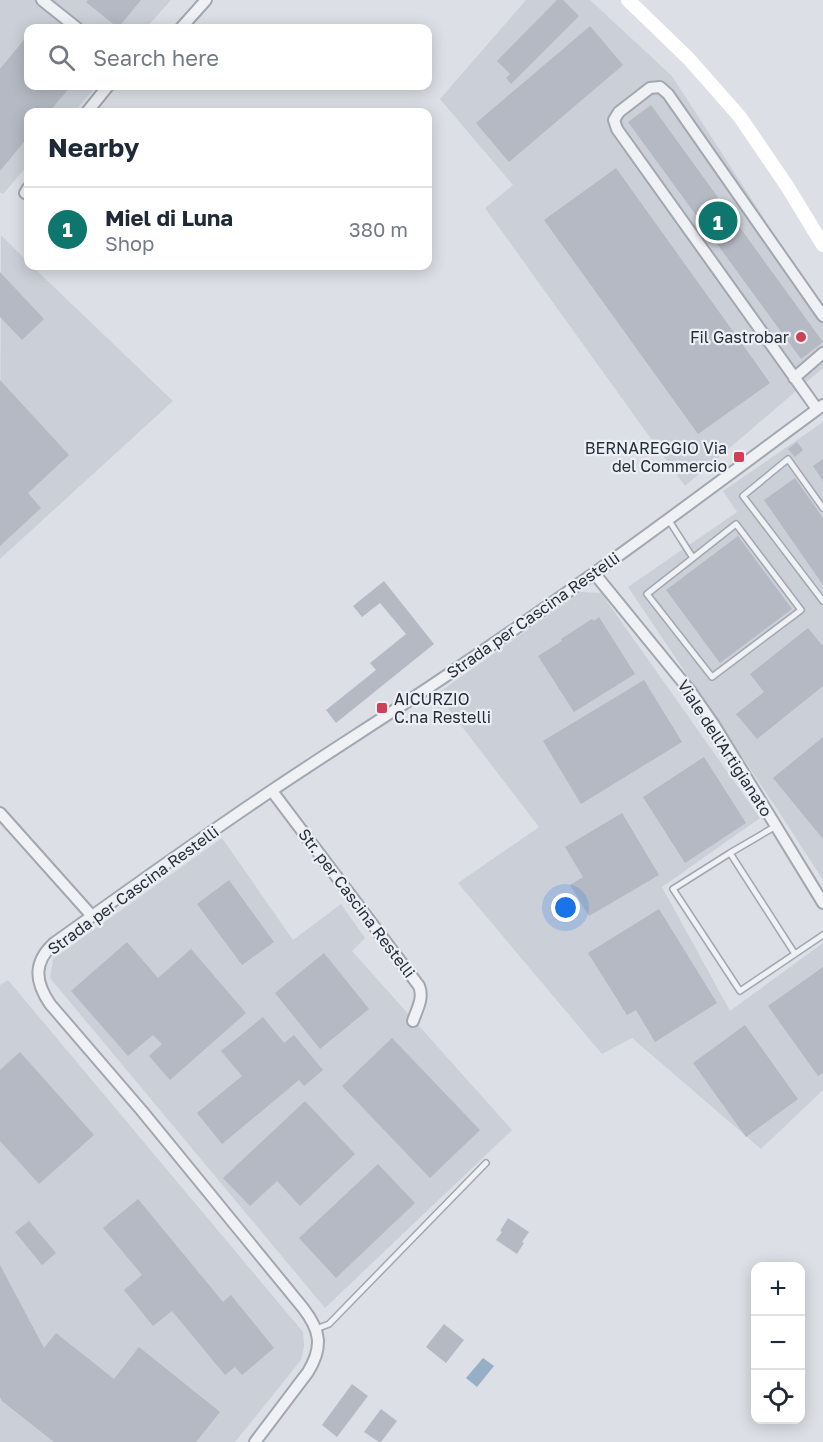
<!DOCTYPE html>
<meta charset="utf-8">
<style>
:root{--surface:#fff;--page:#f6f6f7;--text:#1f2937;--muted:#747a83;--line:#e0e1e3;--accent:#0f766e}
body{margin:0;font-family:"Golos Text",sans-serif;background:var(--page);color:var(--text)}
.controls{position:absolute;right:18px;bottom:18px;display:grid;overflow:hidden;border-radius:12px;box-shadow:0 3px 15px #0003}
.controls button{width:54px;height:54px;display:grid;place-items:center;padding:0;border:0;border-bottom:2px solid var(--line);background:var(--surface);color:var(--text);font:30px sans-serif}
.you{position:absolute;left:566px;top:908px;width:21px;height:21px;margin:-15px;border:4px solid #fff;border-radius:50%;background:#1a73e8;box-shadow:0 0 0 9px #1a73e833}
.badge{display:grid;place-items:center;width:39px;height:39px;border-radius:50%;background:var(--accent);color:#fff;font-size:20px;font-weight:700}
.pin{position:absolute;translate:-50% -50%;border:3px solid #fff;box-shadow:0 2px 6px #0006}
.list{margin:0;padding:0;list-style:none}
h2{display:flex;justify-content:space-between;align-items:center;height:78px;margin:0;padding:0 24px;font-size:26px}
h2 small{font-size:20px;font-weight:400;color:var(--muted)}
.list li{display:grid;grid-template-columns:39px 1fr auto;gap:18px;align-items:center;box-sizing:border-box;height:84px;padding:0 24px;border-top:2px solid var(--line)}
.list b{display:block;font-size:22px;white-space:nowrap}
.list p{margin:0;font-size:20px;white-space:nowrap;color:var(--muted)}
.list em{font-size:20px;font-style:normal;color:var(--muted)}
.icon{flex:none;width:33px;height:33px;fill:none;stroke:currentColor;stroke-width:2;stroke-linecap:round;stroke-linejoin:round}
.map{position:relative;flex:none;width:823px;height:1442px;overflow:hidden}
.search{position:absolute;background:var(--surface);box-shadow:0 3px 15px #0003;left:24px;top:24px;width:408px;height:66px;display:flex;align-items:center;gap:15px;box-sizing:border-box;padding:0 21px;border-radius:12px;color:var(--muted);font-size:22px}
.panel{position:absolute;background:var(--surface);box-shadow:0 3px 15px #0003;left:24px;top:108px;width:408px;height:162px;border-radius:12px}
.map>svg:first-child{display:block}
</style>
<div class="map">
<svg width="823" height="1442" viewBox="0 0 823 1442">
<rect width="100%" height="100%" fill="#dce0e6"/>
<path fill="#cacfd8" d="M 0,0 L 171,0 L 146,28 L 28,28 L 28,86 L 97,86 L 74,112 L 28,112 L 28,165 L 3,194 L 0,192 Z
M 526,0 L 590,0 L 672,76 L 823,310 L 823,368 L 685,486 L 485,208 L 513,185 L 440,99 Z
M 1,235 L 28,262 L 28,266 L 32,266 L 173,401 L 0,559 Z
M 823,422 L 823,880 L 783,818 L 628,587 L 737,512 L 723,491 Z
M 581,592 L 601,593 L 760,818 L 662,887 L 730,1011 L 823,943 L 823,1090 L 761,1149 L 632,1038 L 602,1054 L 458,883 L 539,827 L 437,694 Z
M 222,838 L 293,940 L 341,904 L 365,938 L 352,951 L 512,1130 L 325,1308 L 50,978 L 53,959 Z
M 8,980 L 303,1332 L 304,1346 L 301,1360 L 235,1442 L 0,1442 L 0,985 Z"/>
<path fill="#97aec7" d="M 483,1358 L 494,1366 L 477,1387 L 466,1378 Z"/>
<path fill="#b4b9c3" d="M 88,0 L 141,0 L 118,28 L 86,2 Z
M 557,0 L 563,0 L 579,16 L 511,84 L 506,78 L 510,74 L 497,61 Z
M 590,26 L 623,65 L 509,162 L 476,123 Z
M 27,36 L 28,37 L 28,86 L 71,86 L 49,112 L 28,112 L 28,137 L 0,171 L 0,69 Z
M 651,105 L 823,342 L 801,359 L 628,122 Z
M 616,168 L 770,383 L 698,434 L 544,220 Z
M 0,272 L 44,319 L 22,340 L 0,317 Z
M 0,380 L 69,455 L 28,493 L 41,508 L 0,546 Z
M 797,442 L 803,450 L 795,457 L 788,449 Z
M 823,459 L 823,481 L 813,466 Z
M 795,478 L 823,518 L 823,585 L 764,500 Z
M 738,536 L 792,609 L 720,663 L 666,590 Z
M 384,581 L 434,644 L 336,723 L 326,710 L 376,670 L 370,663 L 406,634 L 380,603 L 362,617 L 353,606 Z
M 599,617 L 635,674 L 574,712 L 538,656 L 562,641 L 561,639 L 592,619 L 594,621 Z
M 808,628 L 822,645 L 823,644 L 823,686 L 757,739 L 736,714 L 764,692 L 750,674 Z
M 644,680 L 682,742 L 581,804 L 543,741 Z
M 823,737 L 823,839 L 773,778 Z
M 704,757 L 746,823 L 685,863 L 643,797 Z
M 622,813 L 659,875 L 589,916 L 570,885 L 583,877 L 565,847 Z
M 229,880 L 274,942 L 242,965 L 197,904 Z
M 659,909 L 717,1003 L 655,1042 L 636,1010 L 627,1015 L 588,953 Z
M 127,942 L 158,978 L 191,949 L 246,1013 L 170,1080 L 149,1056 L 162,1044 L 153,1035 L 128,1056 L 71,991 Z
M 324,953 L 369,1009 L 320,1049 L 275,993 Z
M 823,967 L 823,1073 L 818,1076 L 768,1006 Z
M 263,1017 L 284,1043 L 294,1035 L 323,1070 L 304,1086 L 299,1080 L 222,1144 L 197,1113 L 242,1076 L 221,1051 Z
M 745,1025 L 798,1099 L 746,1137 L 693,1063 Z
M 392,1038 L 480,1130 L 430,1178 L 342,1086 Z
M 20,1052 L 94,1135 L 39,1184 L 0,1141 L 0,1070 Z
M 305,1101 L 355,1154 L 300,1206 L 277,1181 L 250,1206 L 223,1178 Z
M 378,1164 L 415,1203 L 336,1278 L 299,1238 Z
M 138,1199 L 223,1302 L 231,1295 L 274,1348 L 242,1375 L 235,1367 L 225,1375 L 172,1311 L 153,1326 L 124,1290 L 142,1275 L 103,1228 Z
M 508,1218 L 529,1232 L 522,1242 L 524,1243 L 517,1254 L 496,1240 L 502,1232 L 500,1231 Z
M 29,1221 L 56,1253 L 42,1265 L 15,1232 Z
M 0,1265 L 44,1348 L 56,1333 L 114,1379 L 139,1347 L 220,1412 L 196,1442 L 54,1442 L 2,1401 L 0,1397 Z
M 444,1324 L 464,1340 L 446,1363 L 426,1347 Z
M 352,1384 L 368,1396 L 337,1437 L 322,1425 Z
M 381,1409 L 397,1421 L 381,1442 L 379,1442 L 364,1432 Z"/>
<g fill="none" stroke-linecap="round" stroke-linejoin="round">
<g stroke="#a2a7b0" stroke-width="8">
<path id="lane" d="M 823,508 L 788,459 L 743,496 L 823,601
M 668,519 L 693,558 L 736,524 L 801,610 L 712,677 L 647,594 L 693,558
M 776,826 L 730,853 L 673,889 L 740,991 L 823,935
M 730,853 L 795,954
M 316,1329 L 329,1324 L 486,1163"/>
</g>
<g stroke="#a2a7b0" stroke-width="14">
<path id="street" d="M 42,0 L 77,28
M 181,28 L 206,0
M 87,112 L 108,86
M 25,193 L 28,188
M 794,378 L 823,353
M 817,409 L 617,129 L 614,120 L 619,112 L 650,88 L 660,87 L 668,94 L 823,316
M 594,573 L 691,692 L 714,725 L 823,903
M 272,791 L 419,986 C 424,998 417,1009 413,1021
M 0,813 L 92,916
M 255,1442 L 308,1372 C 323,1347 321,1331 303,1308 L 142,1111 L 50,1004 C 35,982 33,963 53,944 C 126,892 199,839 274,789 C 335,748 398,709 459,667 C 583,584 703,494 823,405"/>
</g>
<use href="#lane" stroke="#eff1f5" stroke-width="5"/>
<use href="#street" stroke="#eff1f5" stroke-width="10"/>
<path stroke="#fff" stroke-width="14" d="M 628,0 L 689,59 L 740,117 L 787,186 L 823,245"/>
</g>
<g fill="#cc4155" stroke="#eceff4" stroke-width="2">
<circle cx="801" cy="337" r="6"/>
<rect x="733" y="451" width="12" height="12" rx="3"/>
<rect x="376" y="702" width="12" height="12" rx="3"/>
</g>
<g text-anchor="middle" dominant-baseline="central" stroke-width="4.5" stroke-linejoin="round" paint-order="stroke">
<g font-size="16" fill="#262e3c" stroke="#eceff4" text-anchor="end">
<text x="789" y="337">Fil Gastrobar</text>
<text x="727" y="448">BERNAREGGIO Via<tspan x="727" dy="18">del Commercio</tspan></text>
<text x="394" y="699" text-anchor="start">AICURZIO<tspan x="394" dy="18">C.na Restelli</tspan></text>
</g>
<g font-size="16" fill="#262e3c" stroke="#eceff4">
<text transform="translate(533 615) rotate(-35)">Strada per Cascina Restelli</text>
<text transform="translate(725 748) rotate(57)">Viale dell'Artigianato</text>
<text transform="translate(133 890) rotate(-36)">Strada per Cascina Restelli</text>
<text transform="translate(357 903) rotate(53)">Str. per Cascina Restelli</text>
</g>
</g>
</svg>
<div class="controls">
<button>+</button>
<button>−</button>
<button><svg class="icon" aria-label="locate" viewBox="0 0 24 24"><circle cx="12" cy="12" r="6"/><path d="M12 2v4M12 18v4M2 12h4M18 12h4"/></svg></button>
</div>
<div class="you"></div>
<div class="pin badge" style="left:718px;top:221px">1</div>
<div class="search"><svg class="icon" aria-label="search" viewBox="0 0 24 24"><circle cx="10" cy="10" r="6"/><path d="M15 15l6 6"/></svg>Search here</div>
<section class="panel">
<h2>Nearby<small></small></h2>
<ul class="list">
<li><span class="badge">1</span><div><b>Miel di Luna</b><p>Shop</p></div><em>380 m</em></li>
</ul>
</section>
</div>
